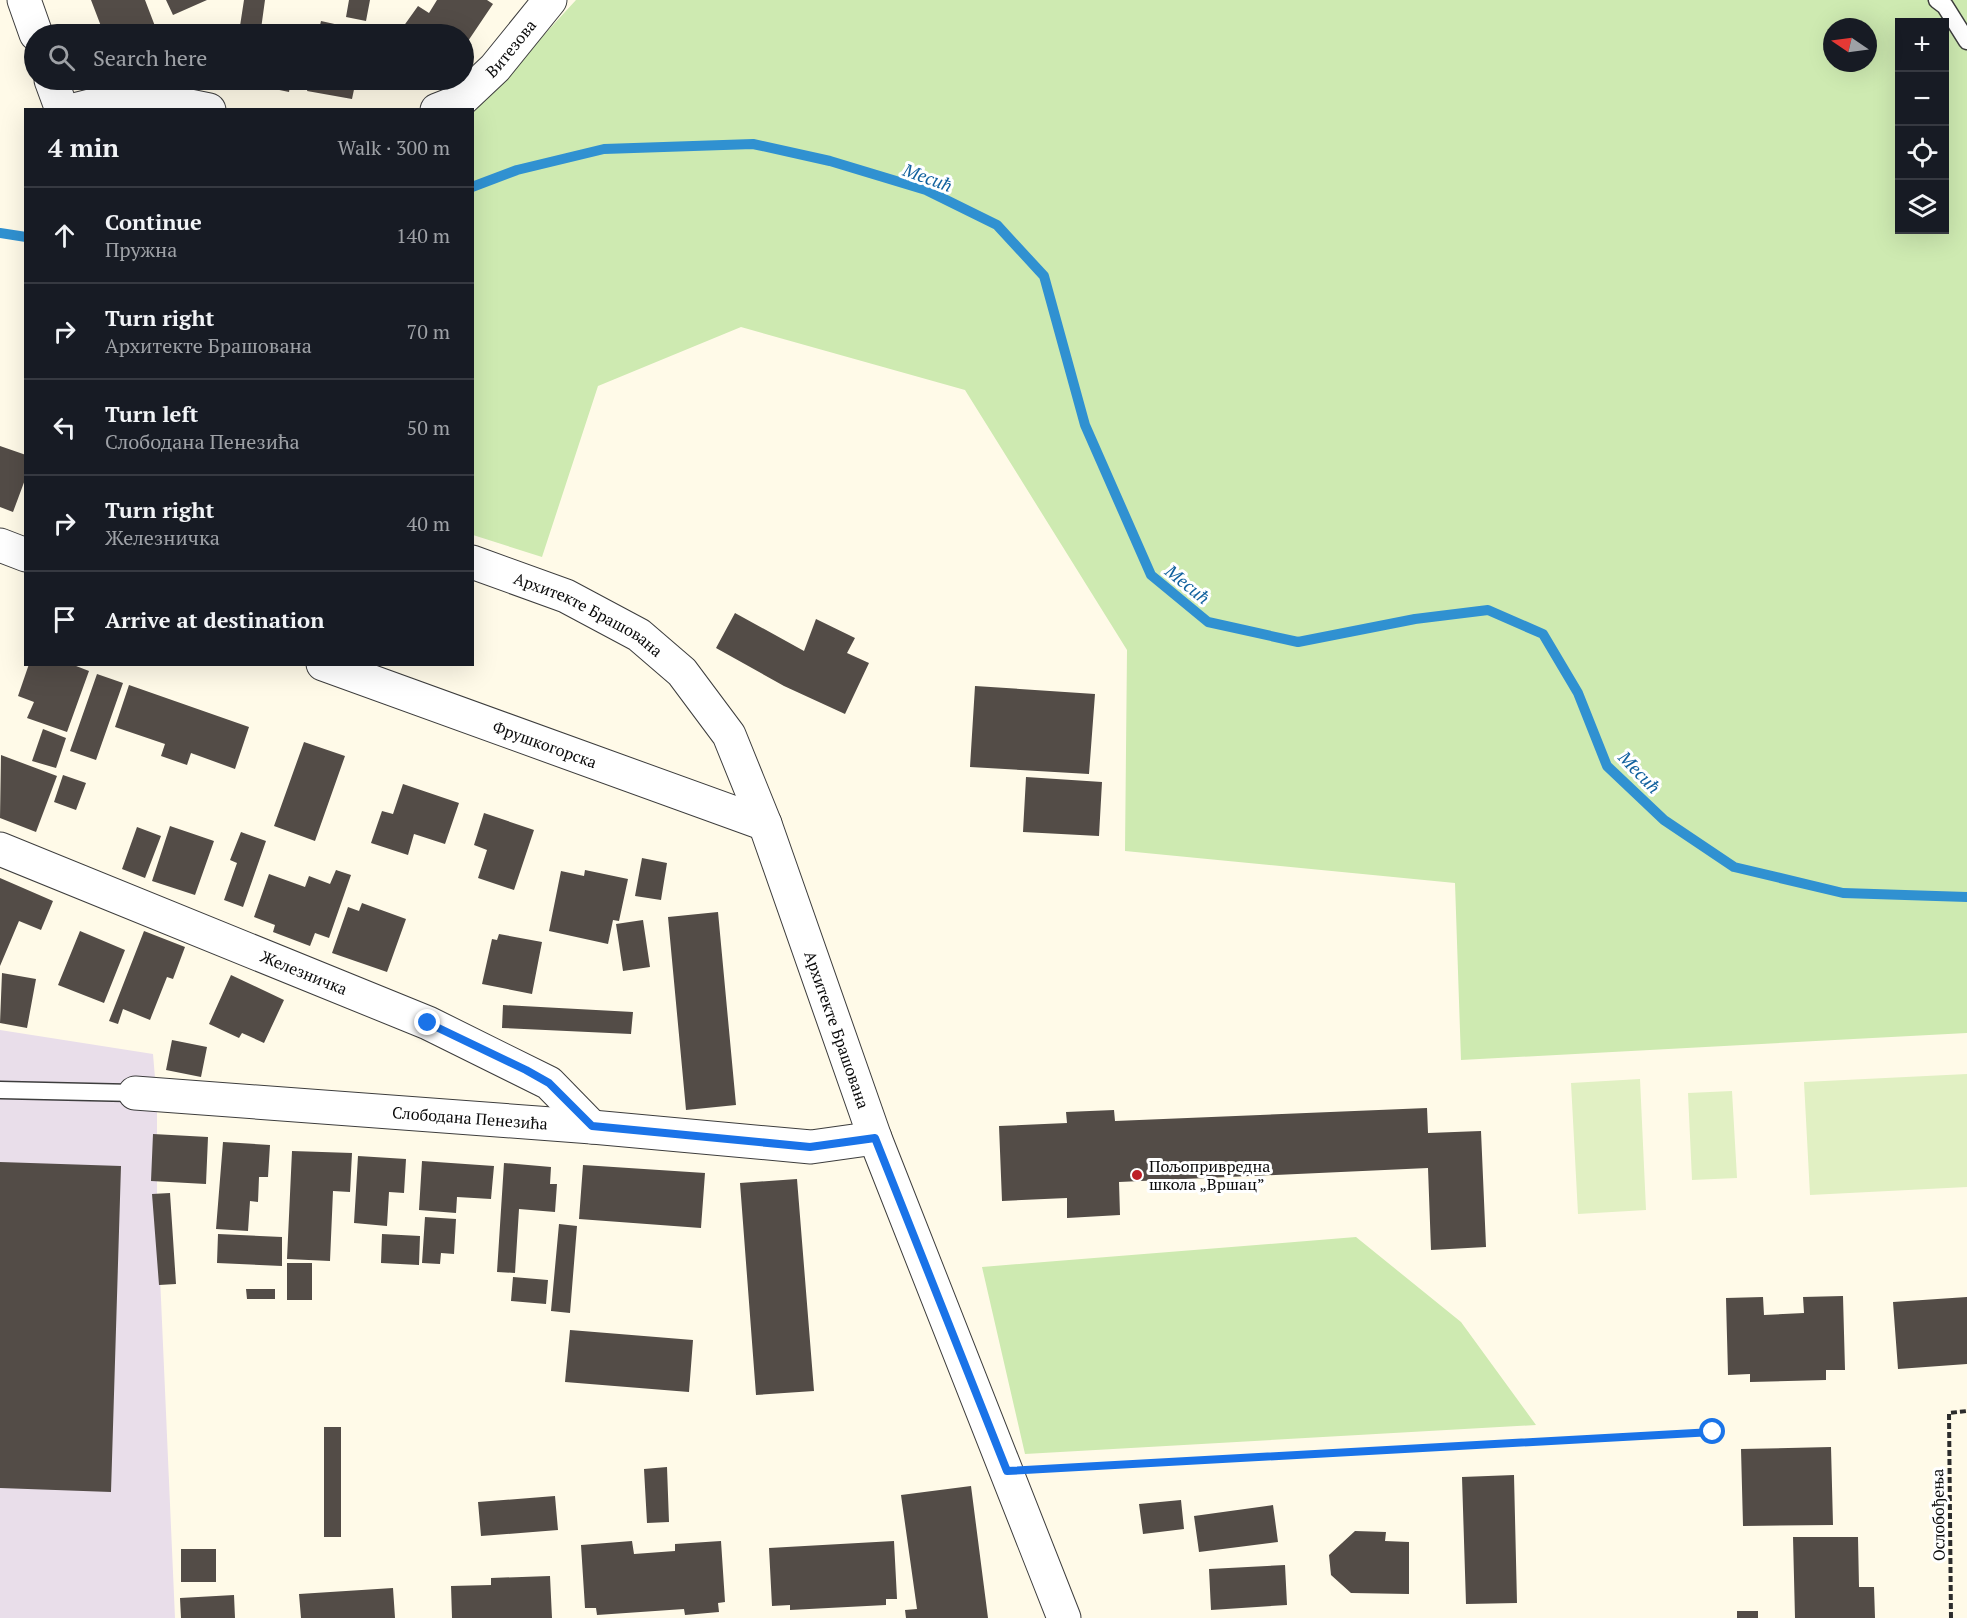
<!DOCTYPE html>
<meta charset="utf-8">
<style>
:root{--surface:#171b24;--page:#20242c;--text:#f1f3f6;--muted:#9ea1a6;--line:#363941}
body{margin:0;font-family:"PT Serif",serif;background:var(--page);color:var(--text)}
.controls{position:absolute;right:18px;top:18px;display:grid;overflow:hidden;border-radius:0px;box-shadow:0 6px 24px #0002}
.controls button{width:54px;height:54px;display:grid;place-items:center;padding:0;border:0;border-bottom:2px solid var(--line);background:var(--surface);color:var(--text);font:30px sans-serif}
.compass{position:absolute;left:1823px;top:18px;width:54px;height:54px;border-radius:50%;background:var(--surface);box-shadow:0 6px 24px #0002;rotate:283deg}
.stop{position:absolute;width:18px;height:18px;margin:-14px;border:4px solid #1a73e8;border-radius:50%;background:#fff}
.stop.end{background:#1a73e8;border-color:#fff;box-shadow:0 2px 6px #0008}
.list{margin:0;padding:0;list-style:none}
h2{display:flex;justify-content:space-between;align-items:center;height:78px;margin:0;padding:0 24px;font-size:26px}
h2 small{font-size:20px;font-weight:400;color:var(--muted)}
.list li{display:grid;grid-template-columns:39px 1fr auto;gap:18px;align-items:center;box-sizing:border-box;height:96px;padding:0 24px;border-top:2px solid var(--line)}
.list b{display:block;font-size:22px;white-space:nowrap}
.list p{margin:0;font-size:20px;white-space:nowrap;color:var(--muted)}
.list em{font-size:20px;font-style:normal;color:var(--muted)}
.icon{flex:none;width:33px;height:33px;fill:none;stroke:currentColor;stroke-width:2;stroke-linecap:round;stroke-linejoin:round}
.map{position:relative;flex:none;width:1967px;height:1618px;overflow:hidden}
.search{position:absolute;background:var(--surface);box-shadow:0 6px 24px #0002;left:24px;top:24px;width:450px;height:66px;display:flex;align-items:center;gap:15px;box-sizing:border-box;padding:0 21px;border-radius:33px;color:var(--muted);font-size:22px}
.panel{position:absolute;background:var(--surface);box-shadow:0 6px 24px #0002;left:24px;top:108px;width:450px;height:558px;border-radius:0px}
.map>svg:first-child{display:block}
</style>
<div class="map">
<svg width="1967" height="1618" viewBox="0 0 1967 1618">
<rect width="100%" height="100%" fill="#fffae8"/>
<path fill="#e9deea" d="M 0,1030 L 153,1054 L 157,1102 L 157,1208 L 175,1618 L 0,1618 Z"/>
<path fill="#ceeab1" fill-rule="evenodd" d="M 576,0 L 1967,0 L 1967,1033 L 1461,1060 L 1455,883 L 1125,851 L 1127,650 L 965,390 L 741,327 L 598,386 L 542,557 L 473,535 L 472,113 ZM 1900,22 L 1944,22 L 1944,230 L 1900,230 ZM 1832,27 L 1868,27 L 1868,63 L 1832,63 Z
M 1356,1237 L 1461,1322 L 1536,1425 L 1025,1454 L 982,1267 Z"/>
<path fill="#e1f0c3" d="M 1967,1074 L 1967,1187 L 1810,1195 L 1804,1082 Z
M 1640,1079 L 1646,1210 L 1578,1214 L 1571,1083 Z
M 1732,1091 L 1737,1178 L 1692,1180 L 1688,1093 Z"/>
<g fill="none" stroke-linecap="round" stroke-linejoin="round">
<path stroke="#3091d1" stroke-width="10" d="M 472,187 L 517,170 L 604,149 L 753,144 L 830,161 L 926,190 L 997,225 L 1044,276 L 1085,425 L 1151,575 L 1208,622 L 1298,642 L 1415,619 L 1488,610 L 1543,634 L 1578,693 L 1607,766 L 1664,820 L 1734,867 L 1843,893 L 1967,897
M 0,233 L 26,237"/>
</g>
<path fill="#534c47" d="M 91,0 L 145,0 L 158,34 L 104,34 Z
M 166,0 L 207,0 L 173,15 Z
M 244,0 L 265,0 L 261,29 L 240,26 Z
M 349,0 L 370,0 L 366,21 L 346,17 Z
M 437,0 L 487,0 L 493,4 L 464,47 L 464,34 L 398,34 L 418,6 L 429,13 Z
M 321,21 L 366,31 L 365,34 L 318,34 Z
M 222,28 L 250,33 L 250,34 L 220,34 Z
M 231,80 L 291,80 L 289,92 Z
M 310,80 L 356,80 L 352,99 L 307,91 Z
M 0,446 L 26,455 L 26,477 L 13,512 L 0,507 Z
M 735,613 L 804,651 L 816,619 L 855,638 L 847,653 L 869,663 L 845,714 L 784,686 L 716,648 Z
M 29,664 L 71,664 L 89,671 L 67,732 L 27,718 L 34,702 L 18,696 Z
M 97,674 L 123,683 L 96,760 L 70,751 Z
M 129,685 L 249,727 L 235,769 L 191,753 L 187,765 L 161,756 L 165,744 L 115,727 Z
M 975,686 L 1095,694 L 1089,774 L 970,767 Z
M 43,729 L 66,738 L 56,768 L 32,761 Z
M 304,742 L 345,756 L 315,841 L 274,826 Z
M 1,755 L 57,776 L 36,832 L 0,818 Z
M 63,775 L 86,783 L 76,810 L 54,802 Z
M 1026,777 L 1102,782 L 1099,836 L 1023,832 Z
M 403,784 L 459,803 L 445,844 L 414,834 L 408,855 L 371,843 L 382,811 L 393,814 Z
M 484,813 L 534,830 L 514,890 L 478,878 L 487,850 L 474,845 Z
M 170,826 L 214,841 L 195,895 L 152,881 Z
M 137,827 L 161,836 L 145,878 L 122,869 Z
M 241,832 L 266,841 L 243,907 L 224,900 L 237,863 L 230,860 Z
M 642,858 L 667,863 L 661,900 L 635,896 Z
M 336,870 L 351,875 L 329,938 L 315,933 L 310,946 L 273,932 L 275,925 L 254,917 L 269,874 L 305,887 L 309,876 L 330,884 Z
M 585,870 L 628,879 L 619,921 L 613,920 L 608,944 L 549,931 L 561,871 L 584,876 Z
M 0,878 L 53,901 L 41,930 L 19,921 L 0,966 Z
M 362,903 L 406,919 L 387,972 L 332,953 L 348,907 L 359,911 Z
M 718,912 L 736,1105 L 686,1110 L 668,917 Z
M 643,920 L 650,967 L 623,971 L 616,924 Z
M 80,931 L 125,950 L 104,1003 L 58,985 Z
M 144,931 L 185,947 L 173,979 L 167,977 L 150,1020 L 123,1009 L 118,1024 L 109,1021 Z
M 499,934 L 542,942 L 532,994 L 482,984 L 492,939 L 497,940 Z
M 2,973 L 36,979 L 27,1028 L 0,1023 Z
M 231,975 L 284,1000 L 264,1043 L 242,1033 L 239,1038 L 209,1024 Z
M 503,1005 L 633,1012 L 631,1034 L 502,1028 Z
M 172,1040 L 207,1047 L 201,1077 L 166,1070 Z
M 1427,1108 L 1428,1133 L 1481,1131 L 1486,1247 L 1431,1250 L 1428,1168 L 1119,1182 L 1120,1215 L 1067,1218 L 1067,1198 L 1002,1201 L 999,1126 L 1067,1123 L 1066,1112 L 1114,1110 L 1115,1121 Z
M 153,1134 L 208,1137 L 206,1184 L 151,1181 Z
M 223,1142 L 270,1145 L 268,1177 L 259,1177 L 258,1202 L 250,1201 L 248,1231 L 216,1229 Z
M 292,1151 L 352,1153 L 350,1192 L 333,1191 L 330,1261 L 287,1259 Z
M 358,1156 L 406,1159 L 404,1193 L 389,1192 L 387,1226 L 354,1223 Z
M 422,1161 L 494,1166 L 491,1199 L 457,1197 L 456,1213 L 419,1210 Z
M 0,1162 L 121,1166 L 111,1492 L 0,1488 Z
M 504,1163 L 551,1167 L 550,1184 L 557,1184 L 555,1212 L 519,1209 L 515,1273 L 497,1272 Z
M 583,1165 L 705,1173 L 701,1228 L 579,1219 Z
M 797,1179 L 814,1391 L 756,1395 L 740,1183 Z
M 170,1193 L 176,1284 L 159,1285 L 152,1194 Z
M 425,1217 L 456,1219 L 454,1254 L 441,1253 L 440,1264 L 422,1263 Z
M 559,1224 L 577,1226 L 570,1313 L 551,1311 Z
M 218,1234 L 282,1237 L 282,1266 L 217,1263 Z
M 382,1234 L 420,1236 L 419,1265 L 381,1263 Z
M 287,1263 L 312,1263 L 312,1300 L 287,1300 Z
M 513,1277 L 548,1280 L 546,1304 L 511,1301 Z
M 246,1289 L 275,1289 L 275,1299 L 247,1299 Z
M 1843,1296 L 1845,1370 L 1826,1370 L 1826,1380 L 1750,1382 L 1750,1374 L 1728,1375 L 1726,1298 L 1763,1297 L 1764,1315 L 1804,1313 L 1803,1297 Z
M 1967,1297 L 1967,1364 L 1898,1369 L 1893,1302 Z
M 570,1330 L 693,1340 L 689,1392 L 565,1382 Z
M 324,1427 L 341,1427 L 341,1537 L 324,1537 Z
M 1831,1447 L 1833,1525 L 1743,1526 L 1741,1449 Z
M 667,1467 L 669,1522 L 647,1523 L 644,1469 Z
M 1514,1475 L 1517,1603 L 1466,1604 L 1462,1477 Z
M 971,1486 L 988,1618 L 906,1618 L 905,1610 L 917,1609 L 901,1495 Z
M 555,1496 L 558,1530 L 481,1536 L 478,1502 Z
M 1181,1500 L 1184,1529 L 1143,1534 L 1139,1504 Z
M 1273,1505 L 1278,1542 L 1199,1552 L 1194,1516 Z
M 1355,1531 L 1386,1532 L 1385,1541 L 1409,1542 L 1409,1594 L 1351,1593 L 1331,1575 L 1329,1555 Z
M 1793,1537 L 1858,1537 L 1859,1587 L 1874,1587 L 1875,1618 L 1795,1618 Z
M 632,1541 L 634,1554 L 675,1551 L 675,1544 L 721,1541 L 725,1602 L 718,1603 L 719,1612 L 685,1615 L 684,1609 L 597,1615 L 596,1608 L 585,1608 L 581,1545 Z
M 894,1541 L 897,1599 L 886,1599 L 886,1605 L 790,1610 L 790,1605 L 772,1606 L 769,1548 Z
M 181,1549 L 216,1549 L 216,1582 L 181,1582 Z
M 1285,1565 L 1287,1605 L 1211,1610 L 1209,1569 Z
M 550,1576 L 552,1618 L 452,1618 L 451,1586 L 491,1585 L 491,1578 Z
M 393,1588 L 395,1618 L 301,1618 L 299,1594 Z
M 234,1595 L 235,1618 L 181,1618 L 180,1598 Z
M 1737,1611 L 1758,1611 L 1758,1618 L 1737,1618 Z"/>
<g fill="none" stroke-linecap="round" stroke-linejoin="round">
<g stroke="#3d3d3d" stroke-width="19">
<path id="service" d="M 1937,0 L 1945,6 L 1967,41
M 0,1090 L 135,1093"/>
</g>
<g stroke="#3d3d3d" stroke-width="35">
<g id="minor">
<path d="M 74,110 L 110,101 L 155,99 L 209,110"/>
<path id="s1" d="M 437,110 L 460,101 L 495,68 L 550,0"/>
<path d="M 0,545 L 26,555"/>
<path id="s2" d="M 323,664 L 765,824"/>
<path id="s3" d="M 0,849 L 428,1023 L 549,1083 L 592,1127"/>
<path id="s4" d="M 135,1093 L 592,1127 L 811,1147 L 875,1138"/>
</g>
</g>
<g stroke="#3d3d3d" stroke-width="35">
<g id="tertiary">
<path d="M 24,0 L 36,34"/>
<path d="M 51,80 L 62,110"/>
<path id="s5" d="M 472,562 L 566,596 L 639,635 L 682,672 L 729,735 L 765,824 L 875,1138 L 1064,1618"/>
</g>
</g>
<path stroke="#2c2c2c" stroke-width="4" stroke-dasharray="6 3" stroke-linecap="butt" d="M 1043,1470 L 1713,1432
M 1951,1618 L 1949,1413 L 1967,1411"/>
<use href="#service" stroke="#fff" stroke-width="16"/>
<use href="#minor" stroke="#fff" stroke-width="33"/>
<use href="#tertiary" stroke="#fff" stroke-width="33"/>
</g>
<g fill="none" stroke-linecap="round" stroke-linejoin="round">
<path stroke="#1a73e8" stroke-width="8" d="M 428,1023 L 526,1070 L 549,1083 L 592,1126 L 810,1147 L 875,1138 L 1007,1471 L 1713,1432"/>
</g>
<circle fill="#bd1f27" stroke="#fff" stroke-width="2" cx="1137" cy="1175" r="6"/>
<g text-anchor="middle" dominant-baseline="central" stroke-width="6" stroke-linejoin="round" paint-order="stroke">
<g font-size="16" fill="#0a0a0a" stroke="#fff">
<text stroke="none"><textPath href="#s1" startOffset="98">Витезова</textPath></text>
<text stroke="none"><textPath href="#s5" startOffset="128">Архитекте Брашована</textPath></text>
<text stroke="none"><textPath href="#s2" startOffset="236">Фрушкогорска</textPath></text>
<text stroke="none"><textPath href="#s3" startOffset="328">Железничка</textPath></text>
<text stroke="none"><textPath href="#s5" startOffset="632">Архитекте Брашована</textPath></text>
<text stroke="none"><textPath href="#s4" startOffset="336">Слободана Пенезића</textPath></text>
<text transform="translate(1938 1515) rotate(-91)">Ослобођења</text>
</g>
<g font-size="16" fill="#0a0a0a" stroke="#fff" text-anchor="start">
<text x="1149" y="1166">Пољопривредна<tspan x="1149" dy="18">школа „Вршац”</tspan></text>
</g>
<g font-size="18" font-style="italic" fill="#11619e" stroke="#fff">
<text transform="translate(928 177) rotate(20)">Месић</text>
<text transform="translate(1188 584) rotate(39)">Месић</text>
<text transform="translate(1640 772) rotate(46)">Месић</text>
</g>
</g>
</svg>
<div class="controls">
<button>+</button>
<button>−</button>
<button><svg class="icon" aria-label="locate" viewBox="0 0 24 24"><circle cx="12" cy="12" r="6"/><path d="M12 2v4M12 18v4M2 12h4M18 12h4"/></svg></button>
<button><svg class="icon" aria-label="layers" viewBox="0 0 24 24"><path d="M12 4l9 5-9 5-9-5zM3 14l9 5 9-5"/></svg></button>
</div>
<svg class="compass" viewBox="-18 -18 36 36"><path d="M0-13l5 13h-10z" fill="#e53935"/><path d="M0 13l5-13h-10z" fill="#9ea1a6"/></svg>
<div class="stop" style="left:1713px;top:1432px"></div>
<div class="stop end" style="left:428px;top:1023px"></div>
<div class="search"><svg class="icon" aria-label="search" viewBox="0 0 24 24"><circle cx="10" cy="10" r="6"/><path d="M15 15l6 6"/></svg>Search here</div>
<section class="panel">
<h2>4 min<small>Walk · 300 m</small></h2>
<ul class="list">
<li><svg class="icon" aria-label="ahead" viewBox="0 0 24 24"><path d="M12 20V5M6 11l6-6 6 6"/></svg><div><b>Continue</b><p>Пружна</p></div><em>140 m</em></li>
<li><svg class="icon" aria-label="right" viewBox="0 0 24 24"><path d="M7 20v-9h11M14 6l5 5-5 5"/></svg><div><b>Turn right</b><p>Архитекте Брашована</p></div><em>70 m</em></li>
<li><svg class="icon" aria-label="left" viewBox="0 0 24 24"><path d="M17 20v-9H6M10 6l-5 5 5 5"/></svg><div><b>Turn left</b><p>Слободана Пенезића</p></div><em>50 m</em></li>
<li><svg class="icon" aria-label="right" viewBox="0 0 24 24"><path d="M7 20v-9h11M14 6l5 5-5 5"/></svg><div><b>Turn right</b><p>Железничка</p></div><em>40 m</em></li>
<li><svg class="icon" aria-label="arrive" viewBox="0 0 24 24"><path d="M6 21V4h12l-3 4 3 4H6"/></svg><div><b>Arrive at destination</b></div></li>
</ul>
</section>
</div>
